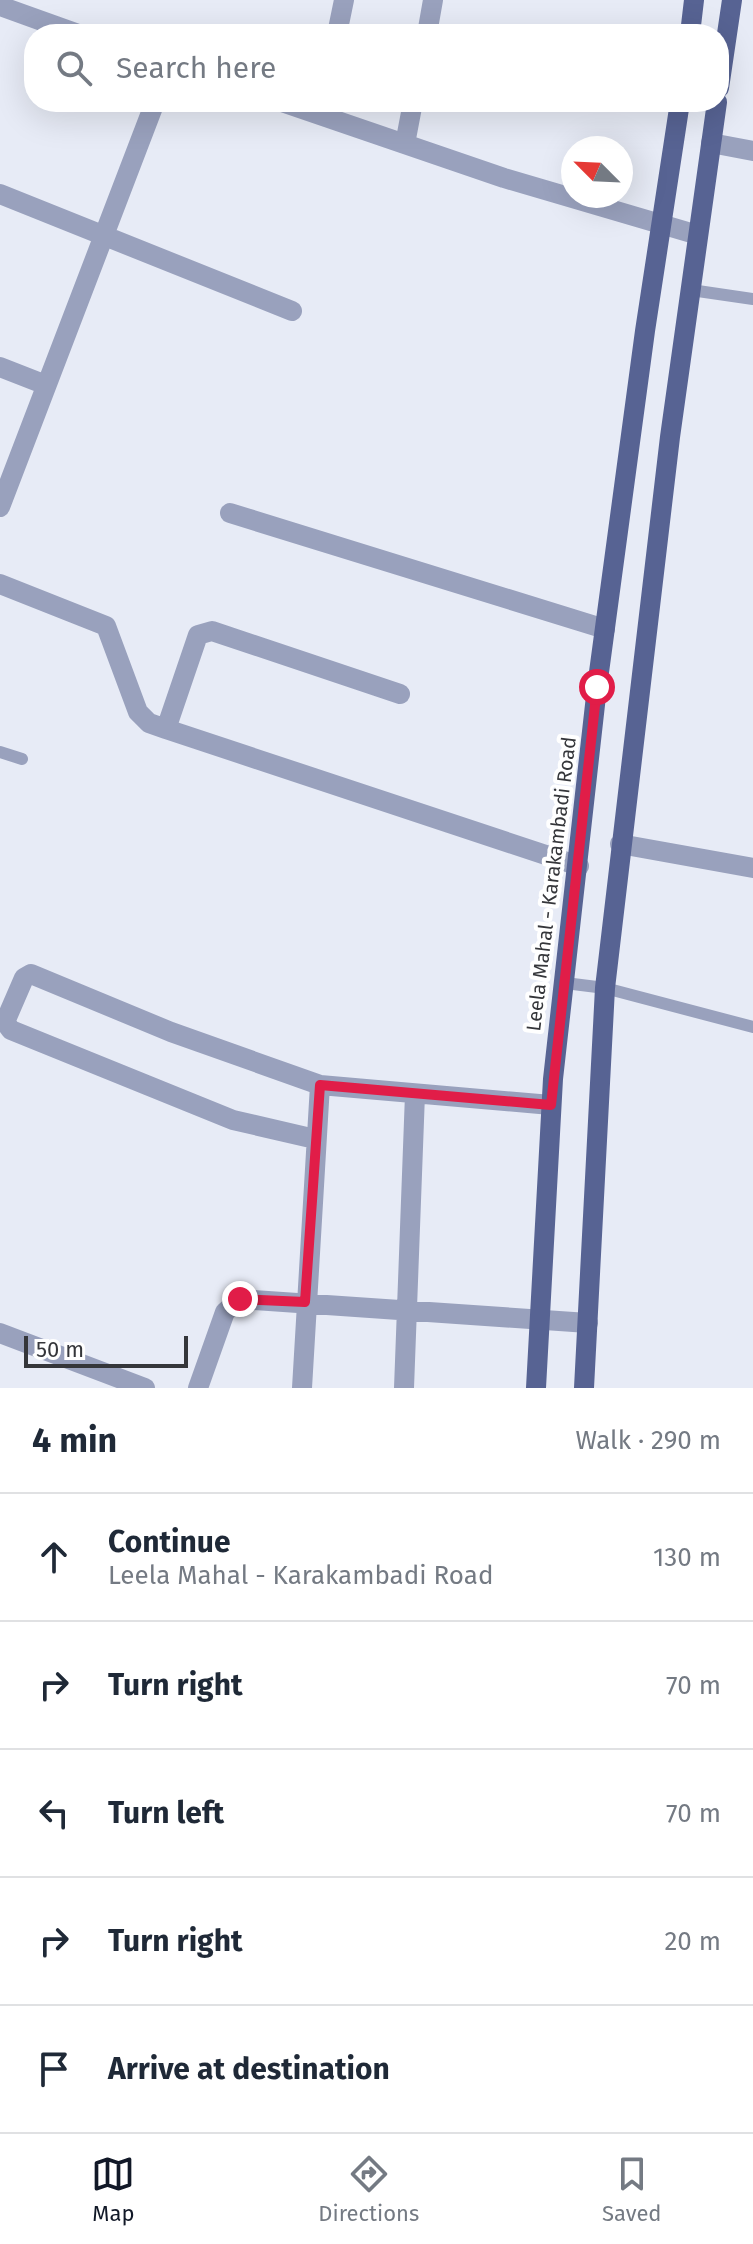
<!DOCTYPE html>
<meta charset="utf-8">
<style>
:root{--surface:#fff;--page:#f6f6f7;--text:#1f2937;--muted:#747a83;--line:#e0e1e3;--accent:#111827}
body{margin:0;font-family:"Fira Sans",sans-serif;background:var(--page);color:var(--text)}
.compass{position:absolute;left:561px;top:136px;width:72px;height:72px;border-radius:50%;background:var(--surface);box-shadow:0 8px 32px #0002;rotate:294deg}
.scale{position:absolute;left:24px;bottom:20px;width:164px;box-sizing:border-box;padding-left:8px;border:4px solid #35363a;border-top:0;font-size:22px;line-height:28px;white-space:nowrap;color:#35363a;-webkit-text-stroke:6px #fff;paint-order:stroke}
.stop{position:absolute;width:24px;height:24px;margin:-18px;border:6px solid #e11d48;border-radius:50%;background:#fff}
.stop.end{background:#e11d48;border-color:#fff;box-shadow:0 2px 8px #0008}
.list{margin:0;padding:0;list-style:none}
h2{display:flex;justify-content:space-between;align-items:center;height:104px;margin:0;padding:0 32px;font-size:34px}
h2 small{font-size:26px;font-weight:400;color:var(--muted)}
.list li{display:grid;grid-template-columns:52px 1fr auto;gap:24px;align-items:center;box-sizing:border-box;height:128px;padding:0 32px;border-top:2px solid var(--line)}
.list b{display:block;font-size:30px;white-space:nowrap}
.list p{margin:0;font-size:26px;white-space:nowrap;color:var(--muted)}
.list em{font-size:26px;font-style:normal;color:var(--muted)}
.icon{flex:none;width:44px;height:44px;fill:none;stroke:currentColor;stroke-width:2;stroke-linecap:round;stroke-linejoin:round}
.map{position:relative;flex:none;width:753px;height:1388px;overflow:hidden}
.search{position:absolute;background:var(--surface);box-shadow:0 8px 32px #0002;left:24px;right:24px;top:24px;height:88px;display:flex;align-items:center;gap:20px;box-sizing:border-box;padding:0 28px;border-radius:32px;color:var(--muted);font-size:30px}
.sheet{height:744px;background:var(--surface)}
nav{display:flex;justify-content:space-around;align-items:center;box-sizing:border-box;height:112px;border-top:2px solid var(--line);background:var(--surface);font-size:22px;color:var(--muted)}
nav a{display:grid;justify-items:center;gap:4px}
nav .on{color:var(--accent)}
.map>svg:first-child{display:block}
</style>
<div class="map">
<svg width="753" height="1388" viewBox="0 0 753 1388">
<rect width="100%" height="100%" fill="#e7ebf6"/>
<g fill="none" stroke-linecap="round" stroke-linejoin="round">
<path stroke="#99a1bd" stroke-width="12" d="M 691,290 L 753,299
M 0,752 L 22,759
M 565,983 L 605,988 L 753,1027"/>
<path stroke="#99a1bd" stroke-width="20" d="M 0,6 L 78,34
M 337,34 L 344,0
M 427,34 L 433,0
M 282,102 L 504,178 L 698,235
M 711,143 L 753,151
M 405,144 L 413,102
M 0,194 L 292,311
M 0,367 L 46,385
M 0,507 L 155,102
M 230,513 L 605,629
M 0,584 L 106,626 L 138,712 L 149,723 L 166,729
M 400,694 L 212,631 L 198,635 L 166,729 L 579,866
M 620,844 L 753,868
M 315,1139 L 233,1120 L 11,1030 L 5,1022 L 24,978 L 31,974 L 171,1032 L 320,1085 L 551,1105
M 0,1333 L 145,1388
M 198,1388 L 225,1312 L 240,1299 L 588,1323
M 302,1388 L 320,1085
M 404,1388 L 415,1094"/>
<path stroke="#576393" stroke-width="20" d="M 690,34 L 694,0
M 719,88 L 732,0
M 536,1388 L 553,1079 L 597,687 L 645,331 L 680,102
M 584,1388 L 605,988 L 670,437 L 717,102"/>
</g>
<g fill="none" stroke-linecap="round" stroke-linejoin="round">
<path stroke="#e11d48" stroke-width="10" d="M 240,1299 L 305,1302 L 320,1085 L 551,1105 L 597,687"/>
</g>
<g text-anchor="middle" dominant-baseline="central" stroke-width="8" stroke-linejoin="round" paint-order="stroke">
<g font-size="20" fill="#35363a" stroke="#fff">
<text transform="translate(551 884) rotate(-83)">Leela Mahal - Karakambadi Road</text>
</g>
</g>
</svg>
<svg class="compass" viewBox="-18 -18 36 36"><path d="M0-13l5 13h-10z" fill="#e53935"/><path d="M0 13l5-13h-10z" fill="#747a83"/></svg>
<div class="scale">50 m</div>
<div class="stop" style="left:597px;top:687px"></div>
<div class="stop end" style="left:240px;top:1299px"></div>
<div class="search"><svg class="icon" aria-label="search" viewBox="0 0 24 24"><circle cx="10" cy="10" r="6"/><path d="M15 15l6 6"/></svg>Search here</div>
</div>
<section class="sheet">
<h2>4 min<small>Walk · 290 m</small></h2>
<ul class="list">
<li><svg class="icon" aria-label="ahead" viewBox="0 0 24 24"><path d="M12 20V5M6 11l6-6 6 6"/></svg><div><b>Continue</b><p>Leela Mahal - Karakambadi Road</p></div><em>130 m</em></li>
<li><svg class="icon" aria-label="right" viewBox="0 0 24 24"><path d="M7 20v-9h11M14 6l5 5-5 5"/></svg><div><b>Turn right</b></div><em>70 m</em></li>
<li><svg class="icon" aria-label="left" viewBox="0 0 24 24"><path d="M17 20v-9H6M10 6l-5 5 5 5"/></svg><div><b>Turn left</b></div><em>70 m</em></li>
<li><svg class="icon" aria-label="right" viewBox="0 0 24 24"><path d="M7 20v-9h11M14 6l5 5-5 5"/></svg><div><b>Turn right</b></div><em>20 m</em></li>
<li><svg class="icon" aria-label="arrive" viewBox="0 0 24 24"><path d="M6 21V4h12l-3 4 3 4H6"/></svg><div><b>Arrive at destination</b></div></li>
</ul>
</section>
<nav>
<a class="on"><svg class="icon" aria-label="map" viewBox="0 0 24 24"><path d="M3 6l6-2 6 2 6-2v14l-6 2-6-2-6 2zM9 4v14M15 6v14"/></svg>Map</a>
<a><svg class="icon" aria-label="directions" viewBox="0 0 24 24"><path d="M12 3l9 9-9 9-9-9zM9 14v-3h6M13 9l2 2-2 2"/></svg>Directions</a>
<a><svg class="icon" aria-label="saved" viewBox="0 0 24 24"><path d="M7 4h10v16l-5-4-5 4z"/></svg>Saved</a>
</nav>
